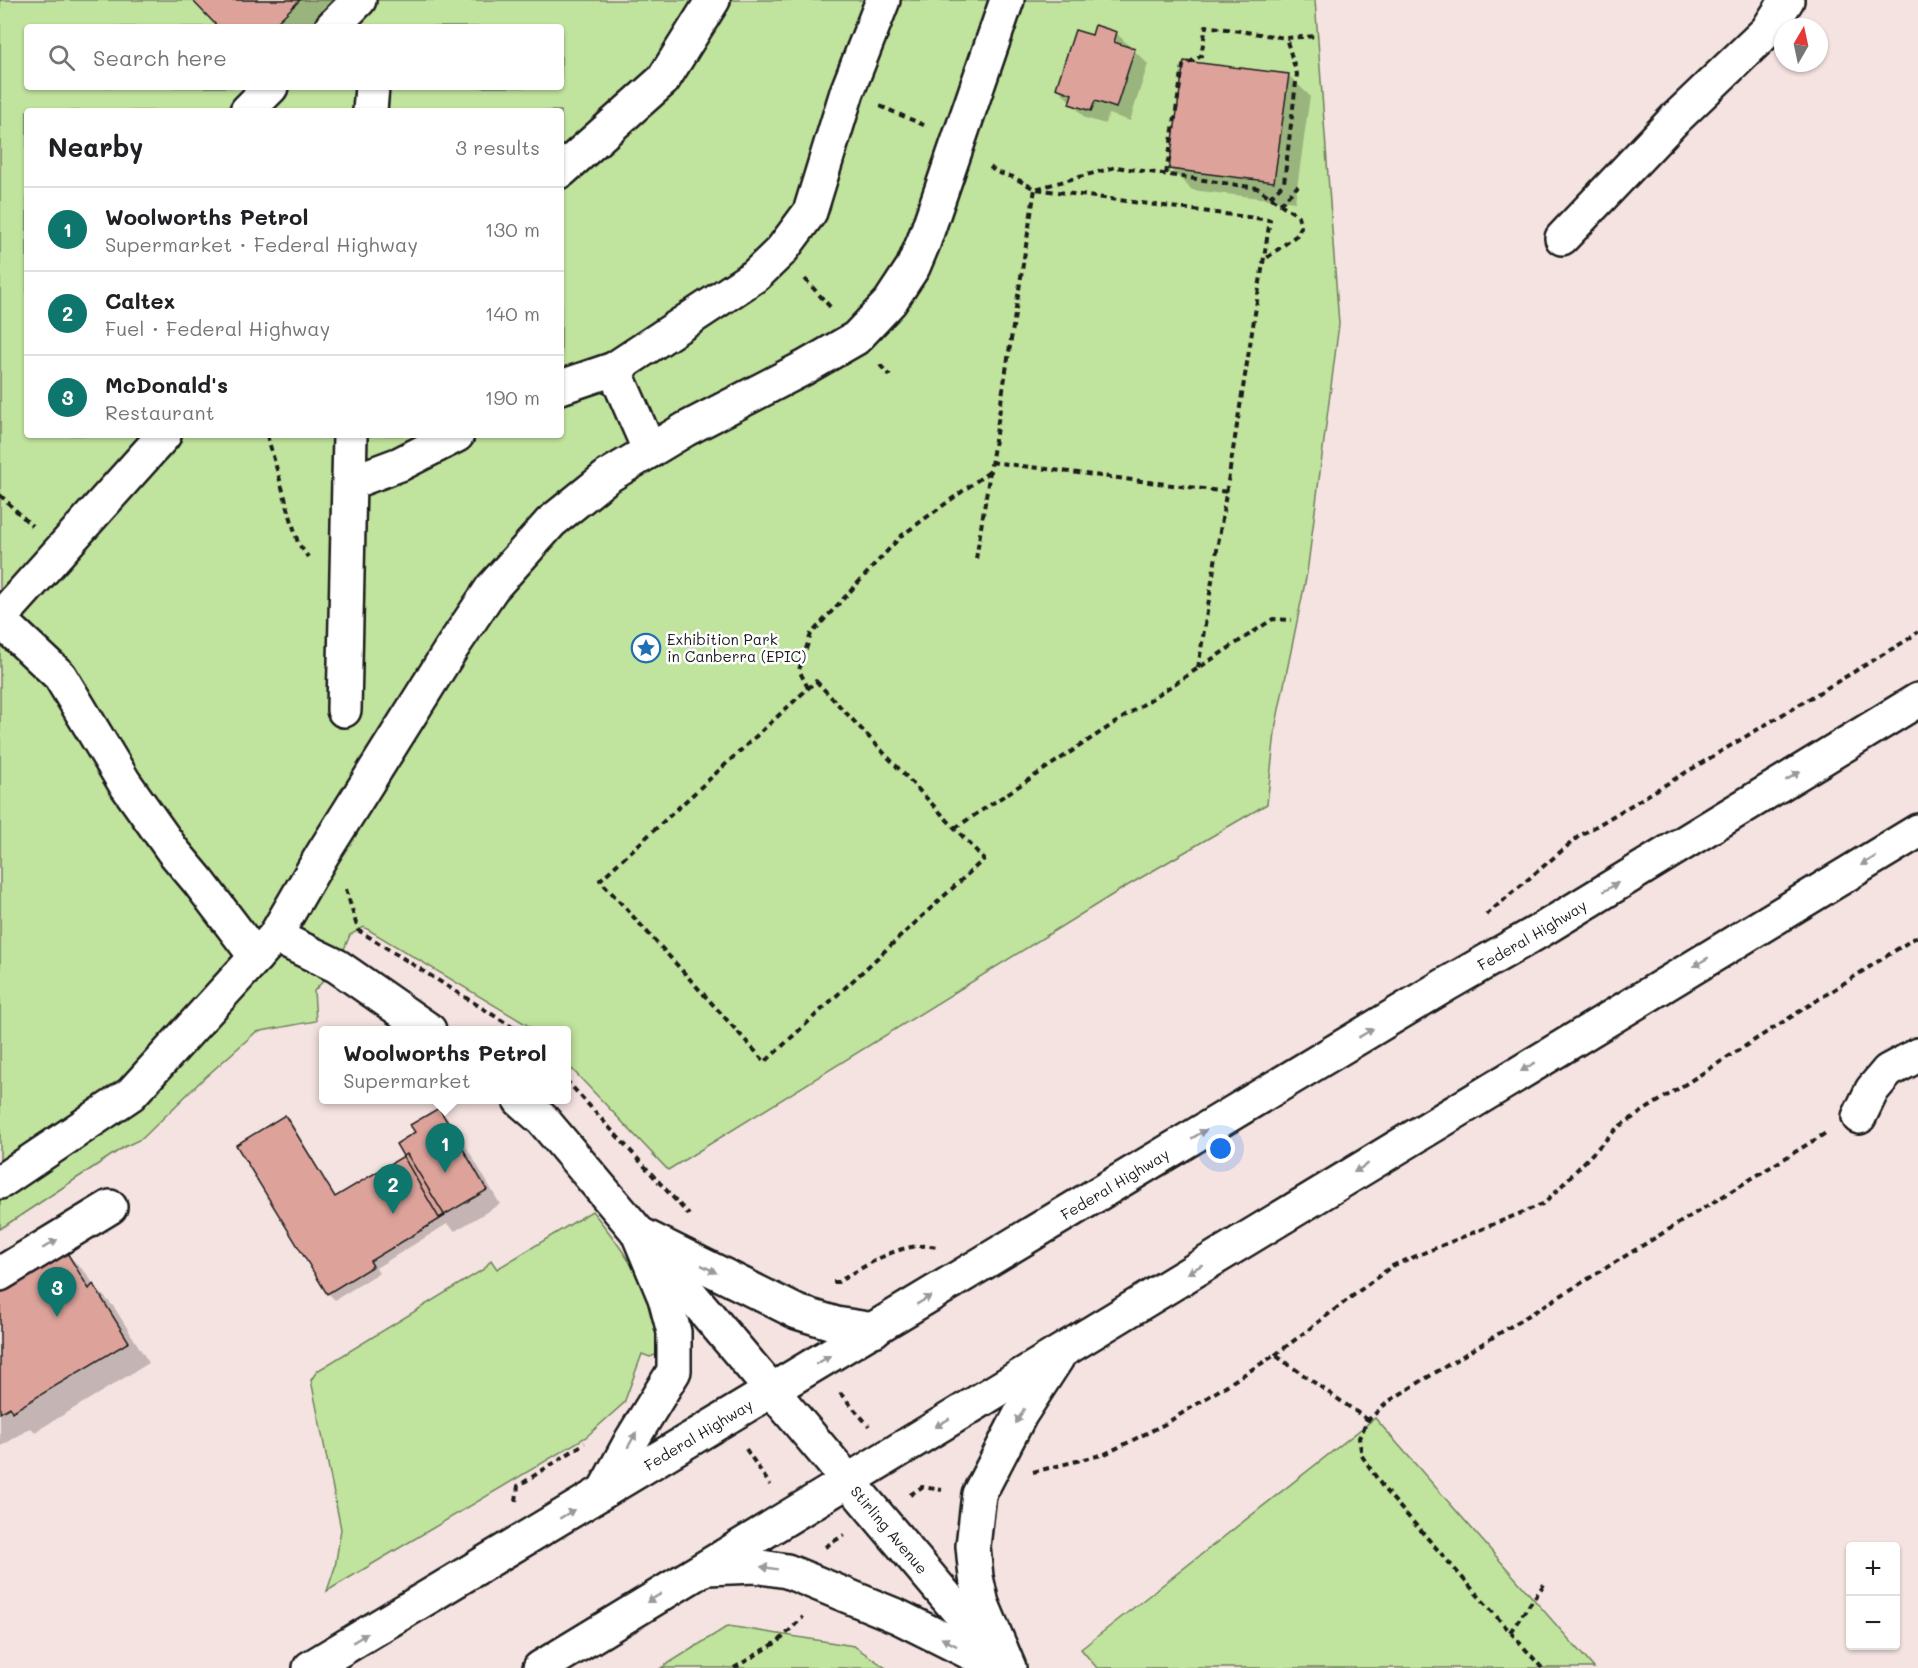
<!DOCTYPE html>
<meta charset="utf-8">
<style>
:root{--surface:#fff;--page:#f2f2f2;--text:#202124;--muted:#757577;--line:#e0e0e0;--accent:#0f766e}
body{margin:0;font-family:Mali,sans-serif;background:var(--page);color:var(--text)}
.controls{position:absolute;right:18px;bottom:18px;display:grid;overflow:hidden;border-radius:6px;box-shadow:0 2px 4px #0004}
.controls button{width:54px;height:54px;display:grid;place-items:center;padding:0;border:0;border-bottom:2px solid var(--line);background:var(--surface);color:var(--text);font:30px sans-serif}
.compass{position:absolute;left:1774px;top:18px;width:54px;height:54px;border-radius:50%;background:var(--surface);box-shadow:0 2px 4px #0004;rotate:9deg}
.you{position:absolute;left:1221px;top:1149px;width:21px;height:21px;margin:-15px;border:4px solid #fff;border-radius:50%;background:#1a73e8;box-shadow:0 0 0 9px #1a73e833}
.badge{display:grid;place-items:center;width:39px;height:39px;border-radius:50%;background:var(--accent);color:#fff;font-size:20px;font-weight:700}
.pin{position:absolute;translate:-50% -50px;filter:drop-shadow(0 2px 3px #0008)}
.pin::after{content:'';position:absolute;top:32px;width:21px;height:18px;background:inherit;clip-path:polygon(0 0,100% 0,50% 100%)}
.popup{position:absolute;left:319px;top:1026px;width:252px;height:78px;box-sizing:border-box;display:grid;place-content:center;border-radius:6px;background:var(--surface);filter:drop-shadow(0 2px 4px #0005);font-size:20px;white-space:nowrap;color:var(--muted)}
.popup b{font-size:22px;color:var(--text)}
.popup::after{content:'';position:absolute;left:50%;top:100%;margin-left:-12px;border:12px solid transparent;border-top-color:var(--surface)}
.list{margin:0;padding:0;list-style:none}
h2{display:flex;justify-content:space-between;align-items:center;height:78px;margin:0;padding:0 24px;font-size:26px}
h2 small{font-size:20px;font-weight:400;color:var(--muted)}
.list li{display:grid;grid-template-columns:39px 1fr auto;gap:18px;align-items:center;box-sizing:border-box;height:84px;padding:0 24px;border-top:2px solid var(--line)}
.list b{display:block;font-size:22px;white-space:nowrap}
.list p{margin:0;font-size:20px;white-space:nowrap;color:var(--muted)}
.list em{font-size:20px;font-style:normal;color:var(--muted)}
.icon{flex:none;width:33px;height:33px;fill:none;stroke:currentColor;stroke-width:2;stroke-linecap:round;stroke-linejoin:round}
.map{position:relative;flex:none;width:1918px;height:1668px;overflow:hidden}
.search{position:absolute;background:var(--surface);box-shadow:0 2px 4px #0004;left:24px;top:24px;width:540px;height:66px;display:flex;align-items:center;gap:15px;box-sizing:border-box;padding:0 21px;border-radius:6px;color:var(--muted);font-size:22px}
.panel{position:absolute;background:var(--surface);box-shadow:0 2px 4px #0004;left:24px;top:108px;width:540px;height:330px;border-radius:6px}
.map>svg:first-child{display:block}
</style>
<div class="map">
<svg width="1918" height="1668" viewBox="0 0 1918 1668">
<rect width="100%" height="100%" fill="#f5e3e1"/>
<filter id="ink" filterUnits="userSpaceOnUse"><feTurbulence type="fractalNoise" baseFrequency=".0167" numOctaves="2"/><feDisplacementMap in="SourceGraphic" scale="12" xChannelSelector="R" yChannelSelector="G"/><feConvolveMatrix kernelMatrix="1 2 1 2 8 2 1 2 1" color-interpolation-filters="sRGB"/></filter>
<g filter="url(#ink)">
<path fill="#c0e39d" stroke="#6e805c" stroke-width="1.5" fill-rule="evenodd" d="M 0,0 L 1315,0 L 1339,324 L 1307,573 L 1276,724 L 1267,804 L 1120,890 L 668,1170 L 567,1064 L 566,1030 L 534,1030 L 529,1026 L 364,927 L 350,935 L 337,966 L 314,991 L 316,1021 L 256,1032 L 201,1081 L 143,1138 L 124,1147 L 0,1229 ZM 27,27 L 561,27 L 561,87 L 27,87 ZM 27,111 L 561,111 L 561,435 L 27,435 Z
M 592,1211 C 625,1251 661,1300 658,1354 L 650,1357 L 642,1354 L 624,1403 L 586,1437 L 327,1591 L 335,1567 L 341,1529 L 311,1380 L 317,1371 L 484,1269 L 491,1260 L 497,1269 Z
M 1375,1418 L 1594,1668 L 1097,1668 L 1081,1649 Z
M 728,1626 L 854,1646 L 886,1668 L 661,1668 Z"/>
<path fill="#0003" d="M 194,0 L 356,0 L 328,27 L 221,27 Z
M 1096,27 L 1117,34 L 1148,64 L 1130,121 L 1109,114 L 1105,124 L 1085,118 L 1058,88 L 1093,37 Z
M 1288,75 L 1310,96 L 1295,202 L 1192,190 L 1170,169 Z
M 439,1110 L 453,1124 L 500,1204 L 455,1231 L 447,1224 L 376,1268 L 379,1273 L 335,1300 L 328,1293 L 285,1117 L 292,1124 L 336,1198 L 403,1158 L 417,1133 Z
M 66,1253 L 87,1274 L 96,1288 L 114,1307 L 149,1363 L 35,1432 L 31,1428 L 0,1447 L 0,1260 Z"/>
<path fill="#dda39b" stroke="#1c1c1c" stroke-width="1.5" d="M 192,0 L 300,0 L 272,27 L 218,27 Z
M 1095,25 L 1117,32 L 1114,42 L 1135,49 L 1116,108 L 1095,101 L 1091,111 L 1069,104 L 1072,94 L 1056,88 L 1075,30 L 1092,35 Z
M 1184,61 L 1289,74 L 1274,182 L 1169,169 Z
M 439,1108 L 487,1190 L 439,1218 L 396,1144 L 415,1132 L 410,1125 Z
M 285,1115 L 335,1197 L 407,1154 L 445,1216 L 370,1261 L 373,1266 L 327,1294 L 236,1145 Z
M 66,1251 L 89,1289 L 93,1284 L 129,1342 L 12,1412 L 10,1407 L 0,1413 L 0,1291 Z"/>
<g fill="none" stroke-linecap="round" stroke-linejoin="round">
<g stroke="#1c1c1c" stroke-width="38">
<g id="minor">
<path d="M 332,27 L 359,0"/>
<path d="M 247,111 L 271,87"/>
<path d="M 370,111 L 372,87"/>
<path d="M 561,171 L 663,80 L 713,0"/>
<path d="M 1562,238 L 1674,120 L 1767,31 L 1787,0"/>
<path d="M 614,369 L 650,451"/>
<path d="M 561,387 L 614,369 L 756,275 L 781,251 L 810,212 L 847,92 L 883,0"/>
<path d="M 349,483 L 400,464 L 457,435"/>
<path d="M 0,618 L 164,435"/>
<path d="M 0,620 L 60,676 L 124,782 L 173,851 L 199,882 L 256,957"/>
<path d="M 344,710 L 350,435"/>
<path d="M 275,936 L 337,966 L 429,1030"/>
<path id="s1" d="M 520,1100 L 543,1120 L 1004,1665"/>
<path d="M 1859,1117 L 1872,1090 L 1888,1071 L 1918,1055"/>
<path d="M 0,1182 L 131,1094 L 275,936 L 322,855 L 451,649 L 492,588 L 551,522 L 608,476 L 686,429 L 804,368 L 856,338 L 890,302 L 913,267 L 924,241 L 1007,0"/>
<path d="M 0,1274 L 110,1207"/>
</g>
</g>
<g stroke="#1c1c1c" stroke-width="38">
<g id="highway">
<path d="M 638,1233 L 797,1312 L 836,1324 L 874,1330"/>
<path d="M 604,1491 L 631,1441 L 674,1371 L 674,1332 L 665,1298 L 638,1233"/>
<path d="M 707,1568 L 755,1566 L 787,1571 L 899,1617 L 1001,1668"/>
<path id="s2" d="M 310,1668 L 1447,984 L 1543,929 L 1918,700"/>
<path d="M 540,1668 L 1918,831"/>
<path d="M 1009,1668 L 982,1604 L 976,1577 L 973,1546 L 979,1494 L 1020,1415 L 1057,1358"/>
</g>
</g>
<path stroke="#1c1c1c" stroke-width="4" stroke-dasharray="6 4.5" stroke-linecap="butt" d="M 880,106 L 926,126
M 1166,174 L 1183,66 L 1201,56 L 1206,26 L 1286,38 L 1318,36
M 1270,197 L 1284,183 L 1297,74 L 1286,38
M 1280,204 L 1298,186
M 805,279 L 832,309
M 880,365 L 890,376
M 267,435 L 298,543 L 308,557
M 991,462 L 1228,492
M 0,495 L 32,526
M 976,559 L 1035,189 L 1013,177 L 996,172 L 990,167
M 1198,668 L 1270,220 L 1035,189 L 1116,167 L 1257,188 L 1298,216 L 1301,227 L 1297,235 L 1264,260
M 816,681 L 984,859 L 765,1062 L 600,880 Z
M 808,688 L 799,670 L 811,634 L 901,536 L 989,472
M 955,828 L 1273,619 L 1292,620
M 346,889 L 358,930 L 517,1030
M 1486,915 L 1578,837 L 1907,640 L 1918,632
M 566,1080 L 689,1215
M 833,1282 L 838,1282 C 868,1265 901,1240 937,1247
M 1275,1355 L 1392,1266 L 1545,1203 L 1618,1127 L 1918,936
M 840,1393 L 869,1426
M 746,1449 L 770,1485
M 1033,1472 L 1105,1454 L 1165,1424 L 1275,1355 L 1368,1420
M 910,1495 L 922,1487 L 942,1490
M 516,1501 L 518,1486 L 585,1443
M 825,1547 L 844,1535
M 1510,1632 L 1545,1583
M 734,1668 L 779,1641 L 803,1617
M 1542,1668 L 1384,1489 L 1362,1456 L 1359,1438 L 1368,1420 L 1389,1401 L 1826,1133"/>
<use href="#minor" stroke="#fff" stroke-width="33"/>
<use href="#highway" stroke="#fff" stroke-width="33"/>
</g>
<defs><path id="oneway-solid" d="M-6-.8H1V-3.2L6.5 0L1 3.2V.8H-6Z" transform="scale(1.5)"/></defs>
<g fill="#999">
<use href="#oneway-solid" transform="translate(1793 776) rotate(-31)"/>
<use href="#oneway-solid" transform="translate(1868 861) rotate(149)"/>
<use href="#oneway-solid" transform="translate(1611 887) rotate(-31)"/>
<use href="#oneway-solid" transform="translate(1701 962) rotate(149)"/>
<use href="#oneway-solid" transform="translate(1366 1033) rotate(-31)"/>
<use href="#oneway-solid" transform="translate(1528 1067) rotate(149)"/>
<use href="#oneway-solid" transform="translate(1199 1134) rotate(-31)"/>
<use href="#oneway-solid" transform="translate(1361 1168) rotate(149)"/>
<use href="#oneway-solid" transform="translate(50 1244) rotate(-31)"/>
<use href="#oneway-solid" transform="translate(709 1269) rotate(27)"/>
<use href="#oneway-solid" transform="translate(1195 1269) rotate(149)"/>
<use href="#oneway-solid" transform="translate(924 1300) rotate(-31)"/>
<use href="#oneway-solid" transform="translate(823 1360) rotate(-31)"/>
<use href="#oneway-solid" transform="translate(1020 1416) rotate(120)"/>
<use href="#oneway-solid" transform="translate(942 1423) rotate(149)"/>
<use href="#oneway-solid" transform="translate(632 1440) rotate(-60)"/>
<use href="#oneway-solid" transform="translate(567 1514) rotate(-31)"/>
<use href="#oneway-solid" transform="translate(769 1568) rotate(-171)"/>
<use href="#oneway-solid" transform="translate(654 1598) rotate(149)"/>
<use href="#oneway-solid" transform="translate(360 1638) rotate(-31)"/>
<use href="#oneway-solid" transform="translate(949 1642) rotate(-153)"/>
</g>
</g>
<defs>
<g id="sight-ring" transform="scale(1.5)"><circle r="9.5" fill="#fff" stroke="#1f6fb2" stroke-width="1.5"/><path d="M0-6L1.8-2.2L6-1.7L2.9 1.2L3.7 5.4L0 3.3L-3.7 5.4L-2.9 1.2L-6-1.7L-1.8-2.2Z" fill="#1f6fb2"/></g>
</defs>
<g fill-rule="evenodd">
<use href="#sight-ring" x="646" y="648"/>
</g>
<g text-anchor="middle" dominant-baseline="central" stroke-width="5" stroke-linejoin="round" paint-order="stroke">
<g font-size="15" fill="#1c1c1c" stroke="#fff" text-anchor="start">
<text x="667" y="639">Exhibition Park<tspan x="667" dy="17">in Canberra (EPIC)</tspan></text>
</g>
<g font-size="15" fill="#1c1c1c" stroke="#fff">
<text stroke="none"><textPath href="#s2" startOffset="1425">Federal Highway</textPath></text>
<text stroke="none"><textPath href="#s2" startOffset="939">Federal Highway</textPath></text>
<text stroke="none"><textPath href="#s2" startOffset="453">Federal Highway</textPath></text>
<text stroke="none"><textPath href="#s1" startOffset="567">Stirling Avenue</textPath></text>
</g>
</g>
</svg>
<div class="controls">
<button>+</button>
<button>−</button>
</div>
<svg class="compass" viewBox="-18 -18 36 36"><path d="M0-13l5 13h-10z" fill="#e53935"/><path d="M0 13l5-13h-10z" fill="#757577"/></svg>
<div class="you"></div>
<div class="pin badge" style="left:445px;top:1173px">1</div>
<div class="popup"><b>Woolworths Petrol</b>Supermarket</div>
<div class="pin badge" style="left:393px;top:1214px">2</div>
<div class="pin badge" style="left:57px;top:1317px">3</div>
<div class="search"><svg class="icon" aria-label="search" viewBox="0 0 24 24"><circle cx="10" cy="10" r="6"/><path d="M15 15l6 6"/></svg>Search here</div>
<section class="panel">
<h2>Nearby<small>3 results</small></h2>
<ul class="list">
<li><span class="badge">1</span><div><b>Woolworths Petrol</b><p>Supermarket · Federal Highway</p></div><em>130 m</em></li>
<li><span class="badge">2</span><div><b>Caltex</b><p>Fuel · Federal Highway</p></div><em>140 m</em></li>
<li><span class="badge">3</span><div><b>McDonald's</b><p>Restaurant</p></div><em>190 m</em></li>
</ul>
</section>
</div>
